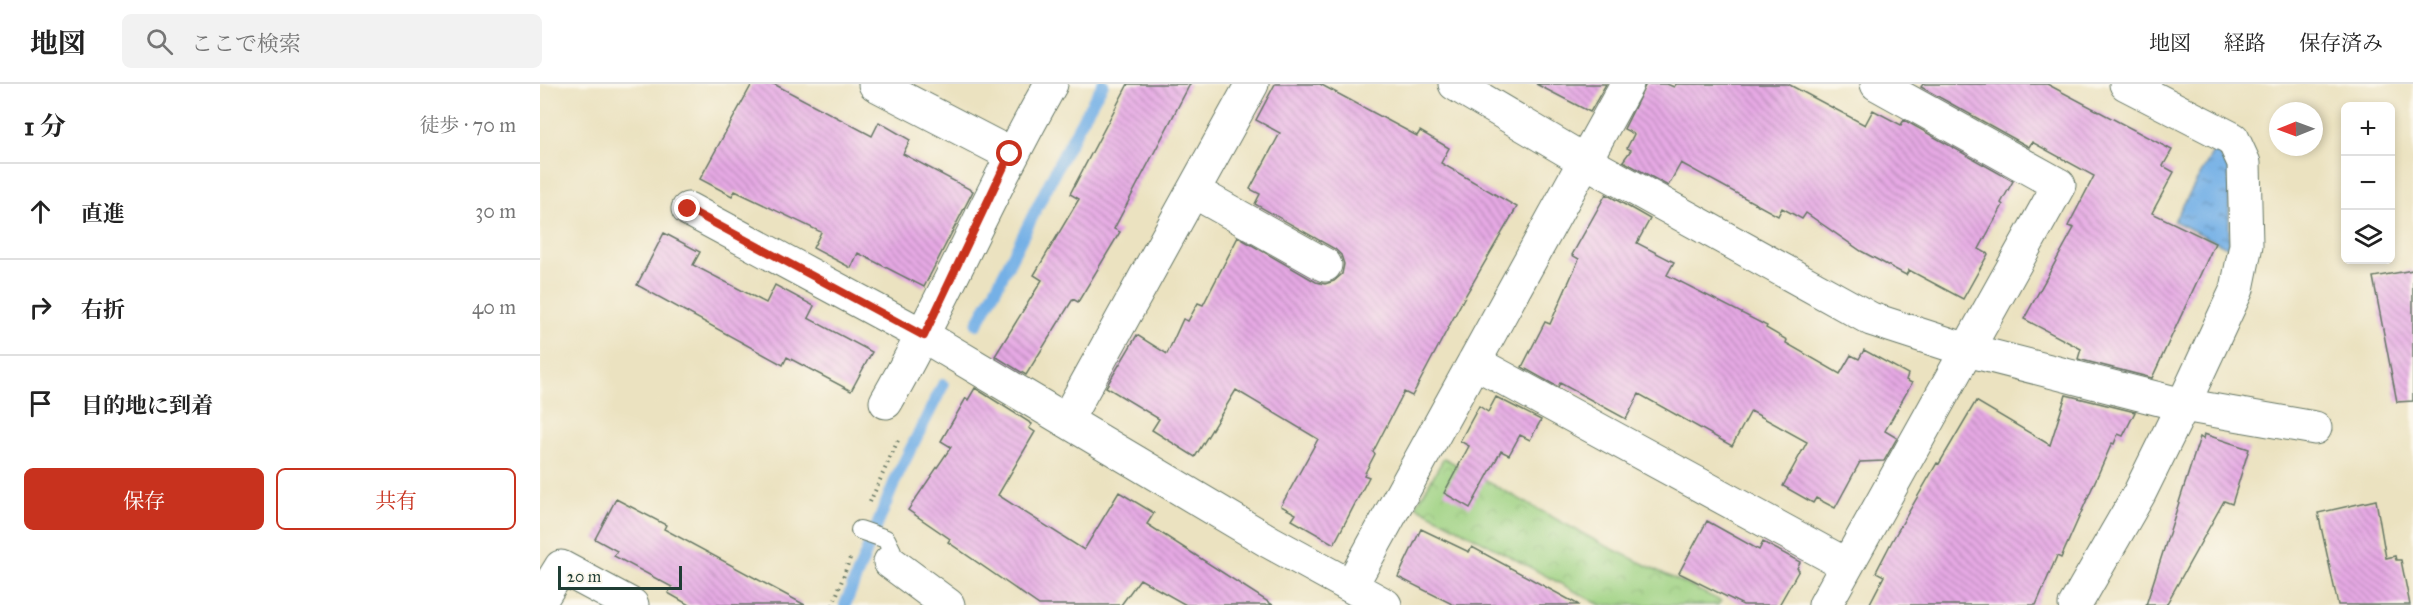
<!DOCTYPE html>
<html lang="ja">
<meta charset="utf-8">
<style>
:root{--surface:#fff;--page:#f2f2f2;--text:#222;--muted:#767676;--line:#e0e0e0;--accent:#c8321e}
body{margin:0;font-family:"IM FELL Great Primer","Noto Serif JP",serif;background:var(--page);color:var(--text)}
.controls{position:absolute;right:18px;top:18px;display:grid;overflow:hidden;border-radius:9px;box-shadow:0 3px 9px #0003}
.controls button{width:54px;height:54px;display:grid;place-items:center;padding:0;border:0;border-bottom:2px solid var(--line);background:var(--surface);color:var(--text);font:30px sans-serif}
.compass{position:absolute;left:1729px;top:18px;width:54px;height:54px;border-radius:50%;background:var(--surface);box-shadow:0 3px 9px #0003;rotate:269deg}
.scale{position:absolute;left:18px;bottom:15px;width:124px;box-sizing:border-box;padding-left:6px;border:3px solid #1f3d34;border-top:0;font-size:16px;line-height:21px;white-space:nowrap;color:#1f3d34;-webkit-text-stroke:4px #fbf7ec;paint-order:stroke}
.stop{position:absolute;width:18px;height:18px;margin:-14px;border:4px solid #c8321e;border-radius:50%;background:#fff}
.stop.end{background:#c8321e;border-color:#fff;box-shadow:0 2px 6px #0008}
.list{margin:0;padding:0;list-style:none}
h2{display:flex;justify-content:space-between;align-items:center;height:78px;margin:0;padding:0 24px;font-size:26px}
h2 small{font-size:20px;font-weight:400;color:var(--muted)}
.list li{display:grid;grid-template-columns:39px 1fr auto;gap:18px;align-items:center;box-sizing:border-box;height:96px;padding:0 24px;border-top:2px solid var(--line)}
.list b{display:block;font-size:22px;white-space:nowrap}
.list em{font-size:20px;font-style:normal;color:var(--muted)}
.actions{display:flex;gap:12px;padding:18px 24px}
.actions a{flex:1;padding:14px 0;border:2px solid var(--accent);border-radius:9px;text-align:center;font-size:21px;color:var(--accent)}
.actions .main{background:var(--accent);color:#fff}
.icon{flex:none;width:33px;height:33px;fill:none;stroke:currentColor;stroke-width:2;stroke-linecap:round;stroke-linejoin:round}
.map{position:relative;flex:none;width:1873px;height:521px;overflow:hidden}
header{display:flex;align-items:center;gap:36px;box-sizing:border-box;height:84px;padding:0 30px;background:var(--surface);border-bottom:2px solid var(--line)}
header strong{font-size:28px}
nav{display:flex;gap:33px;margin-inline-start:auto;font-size:21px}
.search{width:420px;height:54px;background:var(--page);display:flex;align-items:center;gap:15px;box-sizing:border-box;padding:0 21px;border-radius:9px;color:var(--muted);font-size:22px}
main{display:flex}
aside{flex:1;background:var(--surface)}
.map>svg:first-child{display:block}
</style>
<header>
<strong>地図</strong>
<div class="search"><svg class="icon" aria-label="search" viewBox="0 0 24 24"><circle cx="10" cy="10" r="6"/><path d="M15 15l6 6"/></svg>ここで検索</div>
<nav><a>地図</a><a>経路</a><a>保存済み</a></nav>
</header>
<main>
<aside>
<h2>1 分<small>徒歩 · 70 m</small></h2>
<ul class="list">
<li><svg class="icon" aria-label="ahead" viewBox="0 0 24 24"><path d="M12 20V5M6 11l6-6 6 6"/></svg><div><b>直進</b></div><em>30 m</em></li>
<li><svg class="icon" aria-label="right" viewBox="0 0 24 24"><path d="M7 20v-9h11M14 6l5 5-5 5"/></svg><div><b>右折</b></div><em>40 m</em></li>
<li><svg class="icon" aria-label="arrive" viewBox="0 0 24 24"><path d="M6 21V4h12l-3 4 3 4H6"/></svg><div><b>目的地に到着</b></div></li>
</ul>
<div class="actions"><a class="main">保存</a><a>共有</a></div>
</aside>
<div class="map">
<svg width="1873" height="521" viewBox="0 0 1873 521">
<defs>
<pattern id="park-crowns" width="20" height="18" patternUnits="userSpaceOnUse" patternTransform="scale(1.5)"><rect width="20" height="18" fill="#9dd181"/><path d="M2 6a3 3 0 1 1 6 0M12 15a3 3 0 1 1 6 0" fill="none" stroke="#87b470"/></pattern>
<pattern id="water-ripples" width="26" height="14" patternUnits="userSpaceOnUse" patternTransform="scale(1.5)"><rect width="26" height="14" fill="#74b0e6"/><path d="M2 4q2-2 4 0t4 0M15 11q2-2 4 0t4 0" fill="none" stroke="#5f90bb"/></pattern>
<pattern id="building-back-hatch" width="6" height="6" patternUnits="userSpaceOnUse" patternTransform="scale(1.5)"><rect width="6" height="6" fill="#e6a9e4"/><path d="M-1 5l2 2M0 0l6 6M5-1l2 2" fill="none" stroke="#ba8bba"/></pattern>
</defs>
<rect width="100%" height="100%" fill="#fbf7ec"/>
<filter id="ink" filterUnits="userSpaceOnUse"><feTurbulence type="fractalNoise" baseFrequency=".0167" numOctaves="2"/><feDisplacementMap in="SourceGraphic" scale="12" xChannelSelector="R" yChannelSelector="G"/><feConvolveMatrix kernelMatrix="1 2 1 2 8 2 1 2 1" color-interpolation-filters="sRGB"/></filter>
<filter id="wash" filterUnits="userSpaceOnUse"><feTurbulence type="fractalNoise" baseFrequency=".008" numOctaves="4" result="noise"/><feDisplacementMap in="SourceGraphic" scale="24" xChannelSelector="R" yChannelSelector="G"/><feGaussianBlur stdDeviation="1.35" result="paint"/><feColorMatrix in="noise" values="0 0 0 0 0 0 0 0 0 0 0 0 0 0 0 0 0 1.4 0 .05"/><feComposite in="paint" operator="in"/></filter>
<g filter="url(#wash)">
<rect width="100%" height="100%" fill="#ebe2c0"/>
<path fill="url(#park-crowns)" stroke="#5e875a" stroke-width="1.5" d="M 904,374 L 1062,460 L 1181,517 L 1178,521 L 1060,521 L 876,422 Z"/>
<path fill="url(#water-ripples)" stroke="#4a768d" stroke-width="1.5" d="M 1675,65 L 1689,85 L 1689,164 L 1634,137 Z"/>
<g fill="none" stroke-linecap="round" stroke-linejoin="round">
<path stroke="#74b0e6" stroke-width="12" d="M 437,240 C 481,161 516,78 563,0
M 305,521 L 357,392 L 403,301"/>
</g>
<g id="blocks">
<path fill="url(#building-back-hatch)" d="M 212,0 L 234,0 L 332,52 L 339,38 L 370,56 L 363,70 L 433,107 L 384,203 L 318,169 L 311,184 L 273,164 L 281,148 L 195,107 L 192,112 L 160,95 Z
M 588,0 L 650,0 L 574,145 L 580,148 L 538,218 L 533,215 L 486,291 L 455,272 L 502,196 L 494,191 L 539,115 L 530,110 Z
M 735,0 L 780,0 L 877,52 L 880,47 L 909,64 L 901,79 L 977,123 L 924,214 L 872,312 L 864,308 L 833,368 L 835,370 L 824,391 L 829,393 L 794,460 L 752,436 L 756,430 L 741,422 L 778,355 L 696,306 L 655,373 L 612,346 L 619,335 L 566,303 L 597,251 L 627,270 L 643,235 L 648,237 L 658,219 L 663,221 L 698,153 L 776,198 L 785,200 L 794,197 L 802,190 L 804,180 L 801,171 L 795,165 L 715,120 L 720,110 L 710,105 L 740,49 L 716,36 Z
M 996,0 L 1066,0 L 1050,28 Z
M 1106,0 L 1127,0 L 1134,3 L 1136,0 L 1248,0 L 1325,41 L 1333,26 L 1361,41 L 1364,36 L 1473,97 L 1461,119 L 1463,121 L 1439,165 L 1448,170 L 1423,215 L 1369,186 L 1366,191 L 1321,167 L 1266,129 L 1262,135 L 1242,124 L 1238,132 L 1141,79 L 1128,102 L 1083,77 L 1091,66 L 1087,64 L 1094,50 L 1084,45 Z
M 1383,0 L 1507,0 L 1632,66 L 1623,82 L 1634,88 L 1612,129 L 1675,159 L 1612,294 L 1538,275 L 1541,265 L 1484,235 L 1534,144 L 1528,142 L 1554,92 L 1492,58 L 1489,63 L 1381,3 Z
M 1066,110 L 1110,135 L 1097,159 L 1134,178 L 1127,191 L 1227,242 L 1226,244 L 1247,256 L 1246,259 L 1300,290 L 1311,271 L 1319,275 L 1324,266 L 1368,290 L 1366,296 L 1372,299 L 1345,347 L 1357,354 L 1344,377 L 1320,378 L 1295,424 L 1276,414 L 1273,419 L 1243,402 L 1267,358 L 1211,327 L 1192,362 L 1099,310 L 1086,335 L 1020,299 L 1018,303 L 982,283 L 1005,238 L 1010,240 L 1039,175 L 1032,171 Z
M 124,149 L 160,168 L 153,181 L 226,219 L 235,201 L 274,222 L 268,234 L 332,268 L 311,307 L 247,273 L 243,281 L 97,201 Z
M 1873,186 L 1873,317 L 1857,318 L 1833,193 Z
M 435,304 L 492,340 L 489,344 L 495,348 L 458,411 L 544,466 L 579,408 L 614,429 L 607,440 L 733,521 L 646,521 L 600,495 L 581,521 L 499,521 L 408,458 L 410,455 L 368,426 L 411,363 L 401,357 L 426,314 L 428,316 Z
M 1526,311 L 1595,328 L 1583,352 L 1578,350 L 1574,360 L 1572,359 L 1521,474 L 1517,472 L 1496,521 L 1329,521 L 1344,492 L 1336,488 L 1352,457 L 1397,379 L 1399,380 L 1436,317 L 1510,361 Z
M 956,313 L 1001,336 L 990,356 L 980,351 L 969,371 L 961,367 L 930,424 L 904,409 L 929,362 L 920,357 L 939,322 L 948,328 Z
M 1664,350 L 1709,365 L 1692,420 L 1684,417 L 1626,521 L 1606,521 L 1660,353 L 1663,355 Z
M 76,415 L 126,441 L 124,445 L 265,521 L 149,521 L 128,509 L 132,503 L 74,472 L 77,467 L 55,455 Z
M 1836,416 L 1846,474 L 1855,472 L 1856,476 L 1861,476 L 1870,521 L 1798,521 L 1778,429 Z
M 1167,437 L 1219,466 L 1223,458 L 1260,478 L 1257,484 L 1259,486 L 1239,521 L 1203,521 L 1139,489 Z
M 881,445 L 929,468 L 932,463 L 1039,521 L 914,521 L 858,493 Z"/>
</g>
</g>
<g filter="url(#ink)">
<use href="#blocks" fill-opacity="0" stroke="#667765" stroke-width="1.5"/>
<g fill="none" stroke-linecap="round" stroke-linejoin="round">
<g stroke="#667765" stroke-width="20">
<path id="lane" d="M 320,446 L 346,455 L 352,467 L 350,478"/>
</g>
<g stroke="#667765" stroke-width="35">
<path id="street" d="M 335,0 L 470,70
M 915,0 L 1045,77 L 1331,235 L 1427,266 L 1643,321 L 1775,344
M 653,107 L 785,181
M 148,125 L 384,252 L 730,458 L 845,521
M 934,278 L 1307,481
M 346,318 C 406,214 451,104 511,0
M 527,335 L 712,0
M 350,478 L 408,521
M 811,502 L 1087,0
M 0,517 L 21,483 L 92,521
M 1285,521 L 1519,101 L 1337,0
M 1535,521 L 1599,410 L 1643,321 L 1697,205 L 1706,161 L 1704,79 L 1693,55 L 1586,0"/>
</g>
<path stroke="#667765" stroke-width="4" stroke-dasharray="1.5 4.5" stroke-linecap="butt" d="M 330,418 L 359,354
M 293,521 L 310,474"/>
<use href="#lane" stroke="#fff" stroke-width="18"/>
<use href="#street" stroke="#fff" stroke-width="33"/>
</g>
</g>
<g fill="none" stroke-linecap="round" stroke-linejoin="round" filter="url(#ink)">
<path stroke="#c8321e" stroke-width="8" d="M 148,125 L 384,252 L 470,70"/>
</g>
</svg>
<div class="controls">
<button>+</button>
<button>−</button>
<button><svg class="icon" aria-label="layers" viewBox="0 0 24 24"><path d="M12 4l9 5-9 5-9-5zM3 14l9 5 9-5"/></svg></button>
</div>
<svg class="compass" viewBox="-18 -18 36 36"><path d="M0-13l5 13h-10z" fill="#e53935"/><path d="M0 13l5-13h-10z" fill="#767676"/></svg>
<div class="scale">20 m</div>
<div class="stop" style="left:470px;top:70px"></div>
<div class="stop end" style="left:148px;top:125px"></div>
</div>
</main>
